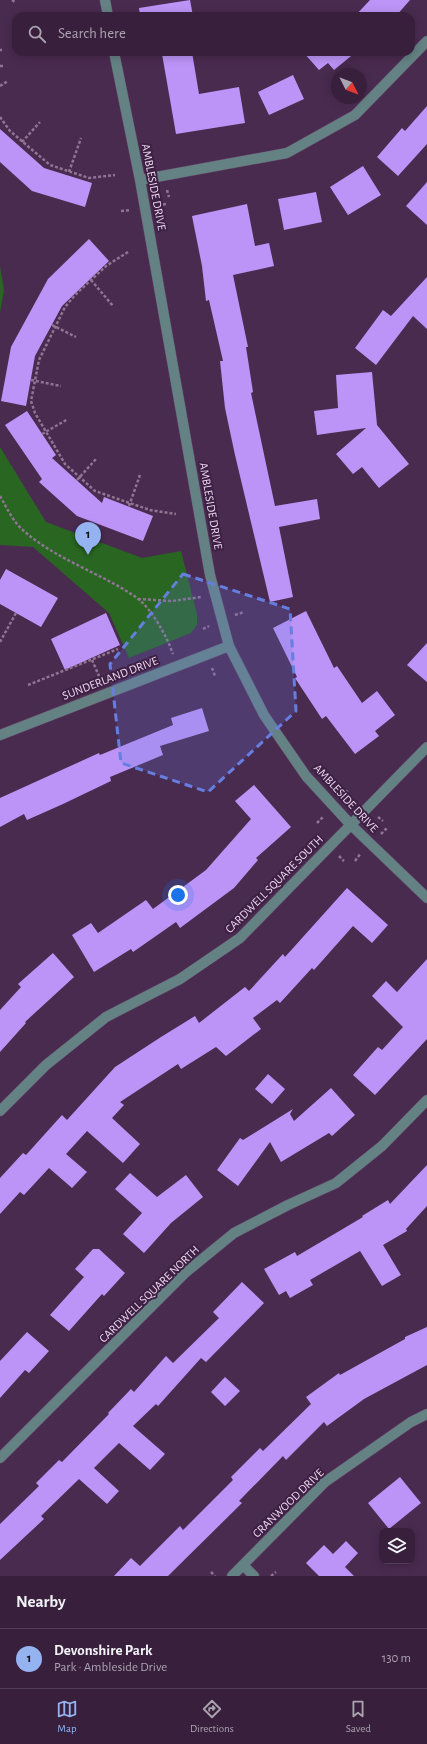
<!DOCTYPE html>
<meta charset="utf-8">
<style>
:root{--surface:#38203c;--page:#3f2843;--text:#f1f3f6;--muted:#aba3af;--line:#523e56;--accent:#95b2f1}
body{margin:0;font-family:"Alegreya Sans",sans-serif;background:var(--page);color:var(--text)}
.controls{position:absolute;right:12px;bottom:12px;display:grid;overflow:hidden;border-radius:8px;box-shadow:0 2px 10px #0003}
.controls button{width:36px;height:36px;display:grid;place-items:center;padding:0;border:0;border-bottom:1px solid var(--line);background:var(--surface);color:var(--text);font:20px sans-serif}
.compass{position:absolute;left:331px;top:68px;width:36px;height:36px;border-radius:50%;background:var(--surface);box-shadow:0 2px 10px #0003;rotate:132deg}
.you{position:absolute;left:178px;top:895px;width:14px;height:14px;margin:-10px;border:3px solid #fff;border-radius:50%;background:#1a73e8;box-shadow:0 0 0 6px #1a73e833}
.badge{display:grid;place-items:center;width:26px;height:26px;border-radius:50%;background:var(--accent);color:#111;font-size:13px;font-weight:700}
.pin{position:absolute;translate:-50% -33px;filter:drop-shadow(0 1px 2px #0008)}
.pin::after{content:'';position:absolute;top:21px;width:14px;height:12px;background:inherit;clip-path:polygon(0 0,100% 0,50% 100%)}
.list{margin:0;padding:0;list-style:none}
h2{display:flex;justify-content:space-between;align-items:center;height:52px;margin:0;padding:0 16px;font-size:17px}
h2 small{font-size:13px;font-weight:400;color:var(--muted)}
.list li{display:grid;grid-template-columns:26px 1fr auto;gap:12px;align-items:center;box-sizing:border-box;height:60px;padding:0 16px;border-top:1px solid var(--line)}
.list b{display:block;font-size:15px;white-space:nowrap}
.list p{margin:0;font-size:13px;white-space:nowrap;color:var(--muted)}
.list em{font-size:13px;font-style:normal;color:var(--muted)}
.icon{flex:none;width:22px;height:22px;fill:none;stroke:currentColor;stroke-width:2;stroke-linecap:round;stroke-linejoin:round}
.map{position:relative;flex:none;width:427px;height:1576px;overflow:hidden}
.search{position:absolute;background:var(--surface);box-shadow:0 2px 10px #0003;left:12px;right:12px;top:12px;height:44px;display:flex;align-items:center;gap:10px;box-sizing:border-box;padding:0 14px;border-radius:12px;color:var(--muted);font-size:15px}
.sheet{height:112px;background:var(--surface)}
nav{display:flex;justify-content:space-around;align-items:center;box-sizing:border-box;height:56px;border-top:1px solid var(--line);background:var(--surface);font-size:11px;color:var(--muted)}
nav a{display:grid;justify-items:center;gap:2px}
nav .on{color:var(--accent)}
.map>svg:first-child{display:block}
</style>
<div class="map">
<svg width="427" height="1576" viewBox="0 0 427 1576">
<rect width="100%" height="100%" fill="#4a2b50"/>
<path fill="#286621" d="M 0,266 L 4,290 L 0,312 Z
M 0,447 L 46,522 L 142,558 L 181,551 L 197,614 L 197,625 L 191,633 L 129,658 L 109,613 L 33,547 L 0,545 Z"/>
<path fill="#bc94f7" d="M 190,0 L 193,16 L 140,16 L 139,8 Z
M 370,0 L 410,0 L 396,16 L 355,16 Z
M 172,52 L 192,52 L 199,94 L 239,87 L 245,123 L 176,134 L 162,54 Z
M 303,52 L 356,52 L 334,70 L 328,63 L 319,70 Z
M 293,75 L 304,99 L 269,115 L 258,92 Z
M 427,106 L 427,144 L 398,176 L 377,157 L 402,128 L 405,131 Z
M 0,129 L 44,168 L 92,183 L 85,207 L 32,191 L 0,162 Z
M 363,166 L 381,195 L 348,215 L 330,187 Z
M 427,182 L 427,225 L 406,206 Z
M 316,192 L 322,222 L 284,230 L 278,199 Z
M 247,204 L 255,246 L 269,243 L 274,266 L 233,275 L 248,347 L 246,347 L 253,392 L 251,393 L 275,506 L 317,499 L 320,519 L 279,527 L 293,597 L 270,602 L 235,455 L 225,408 L 220,361 L 223,361 L 209,300 L 206,301 L 202,266 L 192,216 Z
M 89,239 L 109,261 L 62,306 L 35,356 L 26,406 L 1,401 L 11,347 L 48,279 Z
M 427,277 L 427,329 L 413,316 L 376,365 L 355,348 L 383,310 L 391,316 Z
M 372,372 L 377,425 L 409,464 L 379,488 L 362,467 L 353,474 L 336,454 L 366,428 L 317,435 L 314,411 L 338,408 L 336,375 Z
M 27,411 L 56,455 L 52,458 L 102,503 L 104,497 L 153,516 L 143,541 L 77,516 L 39,482 L 42,479 L 5,425 Z
M 6,569 L 58,598 L 41,627 L 0,604 L 0,580 Z
M 306,611 L 334,668 L 337,666 L 362,703 L 377,691 L 395,715 L 375,731 L 379,736 L 355,754 L 326,716 L 322,719 L 295,678 L 297,677 L 273,628 Z
M 106,613 L 120,645 L 65,670 L 51,639 Z
M 427,643 L 427,682 L 407,665 Z
M 202,708 L 209,731 L 160,746 L 163,755 L 110,777 L 111,781 L 63,804 L 27,820 L 24,814 L 0,827 L 0,798 L 99,753 L 100,755 L 173,725 L 171,718 Z
M 254,785 L 291,827 L 256,858 L 258,860 L 234,888 L 180,928 L 176,922 L 133,952 L 131,949 L 94,972 L 72,935 L 91,923 L 98,933 L 146,900 L 153,909 L 206,870 L 251,819 L 235,801 Z
M 347,888 L 388,925 L 372,943 L 353,926 L 314,970 L 312,968 L 280,1003 L 277,1000 L 253,1018 L 261,1029 L 226,1056 L 216,1047 L 181,1069 L 178,1064 L 120,1102 L 124,1105 L 112,1118 L 140,1144 L 123,1163 L 87,1131 L 66,1154 L 87,1172 L 72,1188 L 49,1168 L 24,1195 L 20,1192 L 0,1214 L 0,1178 L 23,1153 L 26,1155 L 62,1115 L 67,1120 L 115,1067 L 161,1037 L 195,1016 L 199,1023 L 245,987 L 249,991 L 283,954 L 285,957 Z
M 53,953 L 74,977 L 25,1022 L 26,1023 L 0,1052 L 0,1010 L 21,987 L 18,984 Z
M 427,959 L 427,1039 L 375,1095 L 353,1075 L 378,1047 L 382,1050 L 403,1027 L 372,996 L 386,981 L 397,992 Z
M 268,1074 L 285,1089 L 272,1104 L 255,1089 Z
M 331,1088 L 355,1115 L 332,1136 L 329,1133 L 281,1162 L 270,1142 L 238,1186 L 217,1170 L 240,1138 L 243,1140 L 293,1109 L 290,1114 L 294,1121 Z
M 427,1165 L 427,1206 L 406,1229 L 407,1231 L 383,1245 L 401,1275 L 382,1286 L 360,1251 L 310,1280 L 313,1285 L 290,1298 L 286,1291 L 279,1295 L 264,1269 L 295,1252 L 297,1256 L 363,1217 L 362,1216 L 388,1200 L 390,1204 Z
M 130,1173 L 157,1197 L 186,1175 L 203,1197 L 171,1223 L 144,1253 L 123,1234 L 142,1213 L 115,1189 Z
M 93,1249 L 99,1249 L 125,1273 L 104,1296 L 102,1294 L 69,1331 L 50,1315 L 84,1277 L 75,1269 Z
M 242,1282 L 264,1303 L 206,1362 L 201,1358 L 158,1406 L 156,1404 L 133,1426 L 165,1454 L 150,1470 L 119,1443 L 94,1468 L 119,1491 L 107,1504 L 79,1479 L 41,1516 L 44,1519 L 0,1560 L 0,1524 L 39,1486 L 36,1483 L 59,1460 L 62,1462 L 109,1414 L 108,1413 L 131,1389 L 134,1392 L 166,1356 L 173,1363 L 219,1318 L 213,1312 Z
M 427,1327 L 427,1365 L 364,1399 L 327,1426 L 324,1422 L 286,1460 L 283,1456 L 239,1501 L 242,1503 L 168,1576 L 114,1576 L 131,1558 L 140,1566 L 180,1526 L 183,1530 L 233,1480 L 231,1477 L 260,1448 L 263,1451 L 311,1404 L 306,1397 L 339,1373 L 340,1375 L 405,1339 L 405,1337 Z
M 27,1332 L 49,1351 L 29,1373 L 25,1370 L 0,1398 L 0,1361 Z
M 225,1377 L 240,1391 L 225,1406 L 211,1392 Z
M 400,1477 L 421,1503 L 389,1529 L 368,1503 Z
M 346,1541 L 358,1553 L 345,1567 L 354,1576 L 319,1576 L 306,1563 L 324,1545 L 333,1554 Z"/>
<g fill="none" stroke-linecap="round" stroke-linejoin="round">
<g stroke="#644769" stroke-width="11">
<path id="minor" d="M 105,0 L 108,16
M 114,52 L 140,180 L 210,575 L 229,646 L 264,715 L 306,776 L 351,825 L 427,898
M 140,180 L 287,153 L 355,115 L 427,41
M 0,735 L 229,646
M 0,1111 L 46,1065 L 106,1017 L 180,979 L 240,938 L 427,747
M 0,1458 L 185,1273 L 234,1233 L 288,1205 L 336,1183 L 382,1146 L 427,1100
M 243,1565 L 254,1576
M 232,1576 L 325,1482 L 411,1422 L 427,1414"/>
</g>
<path stroke="#8f7493" stroke-width="2.5" stroke-dasharray="3 2" stroke-linecap="butt" d="M 12,0 L 15,2
M 0,50 L 2,50
M 0,66 L 3,66
M 0,86 L 8,81
M 0,117 L 10,131 L 50,165 L 89,178 L 115,175
M 22,142 L 40,122
M 69,172 L 81,138
M 167,190 L 169,197
M 158,205 L 167,204
M 121,211 L 131,210
M 128,252 L 106,266 L 76,294 L 65,307 L 39,360 L 31,401 L 35,413 L 65,464 L 95,491 L 150,510 L 176,514
M 91,280 L 113,306
M 52,325 L 76,337
M 31,380 L 61,386
M 42,434 L 68,419
M 77,480 L 97,458
M 0,496 C 7,508 13,522 24,531 C 55,559 103,574 137,598 C 152,609 167,637 173,654
M 129,506 L 140,475
M 138,599 L 172,601 L 201,597
M 235,615 L 244,612
M 203,629 L 209,626
M 0,642 L 16,613
M 92,660 L 99,676
M 212,668 L 215,676
M 28,685 L 118,649
M 342,796 L 349,789
M 378,817 L 383,821
M 317,823 L 324,816
M 381,834 L 387,828
M 339,856 L 344,861
M 355,861 L 361,853
M 211,1572 L 215,1576
M 271,1576 L 276,1572"/>
<use href="#minor" stroke="#648284" stroke-width="10"/>
</g>
<path fill="#657ee0" fill-opacity="0.2" stroke="#657ee0" stroke-width="3" stroke-dasharray="8 5" stroke-linejoin="round" d="M 183,574 L 290,609 L 296,711 L 208,792 L 121,763 L 110,664 Z"/>
<g text-anchor="middle" dominant-baseline="central" stroke-width="4" stroke-linejoin="round" paint-order="stroke">
<g font-size="12" fill="#ecd8ef" stroke="#3f2045">
<text transform="translate(154 187) rotate(79)">AMBLESIDE DRIVE</text>
<text transform="translate(211 506) rotate(80)">AMBLESIDE DRIVE</text>
<text transform="translate(110 678) rotate(-21)">SUNDERLAND DRIVE</text>
<text transform="translate(346 798) rotate(47)">AMBLESIDE DRIVE</text>
<text transform="translate(274 884) rotate(-45)">CARDWELL SQUARE SOUTH</text>
<text transform="translate(149 1294) rotate(-44)">CARDWELL SQUARE NORTH</text>
<text transform="translate(288 1503) rotate(-44)">CRANWOOD DRIVE</text>
</g>
</g>
</svg>
<div class="controls">
<button><svg class="icon" aria-label="layers" viewBox="0 0 24 24"><path d="M12 4l9 5-9 5-9-5zM3 14l9 5 9-5"/></svg></button>
</div>
<svg class="compass" viewBox="-18 -18 36 36"><path d="M0-13l5 13h-10z" fill="#e53935"/><path d="M0 13l5-13h-10z" fill="#aba3af"/></svg>
<div class="you"></div>
<div class="pin badge" style="left:88px;top:555px">1</div>
<div class="search"><svg class="icon" aria-label="search" viewBox="0 0 24 24"><circle cx="10" cy="10" r="6"/><path d="M15 15l6 6"/></svg>Search here</div>
</div>
<section class="sheet">
<h2>Nearby<small></small></h2>
<ul class="list">
<li><span class="badge">1</span><div><b>Devonshire Park</b><p>Park · Ambleside Drive</p></div><em>130 m</em></li>
</ul>
</section>
<nav>
<a class="on"><svg class="icon" aria-label="map" viewBox="0 0 24 24"><path d="M3 6l6-2 6 2 6-2v14l-6 2-6-2-6 2zM9 4v14M15 6v14"/></svg>Map</a>
<a><svg class="icon" aria-label="directions" viewBox="0 0 24 24"><path d="M12 3l9 9-9 9-9-9zM9 14v-3h6M13 9l2 2-2 2"/></svg>Directions</a>
<a><svg class="icon" aria-label="saved" viewBox="0 0 24 24"><path d="M7 4h10v16l-5-4-5 4z"/></svg>Saved</a>
</nav>
